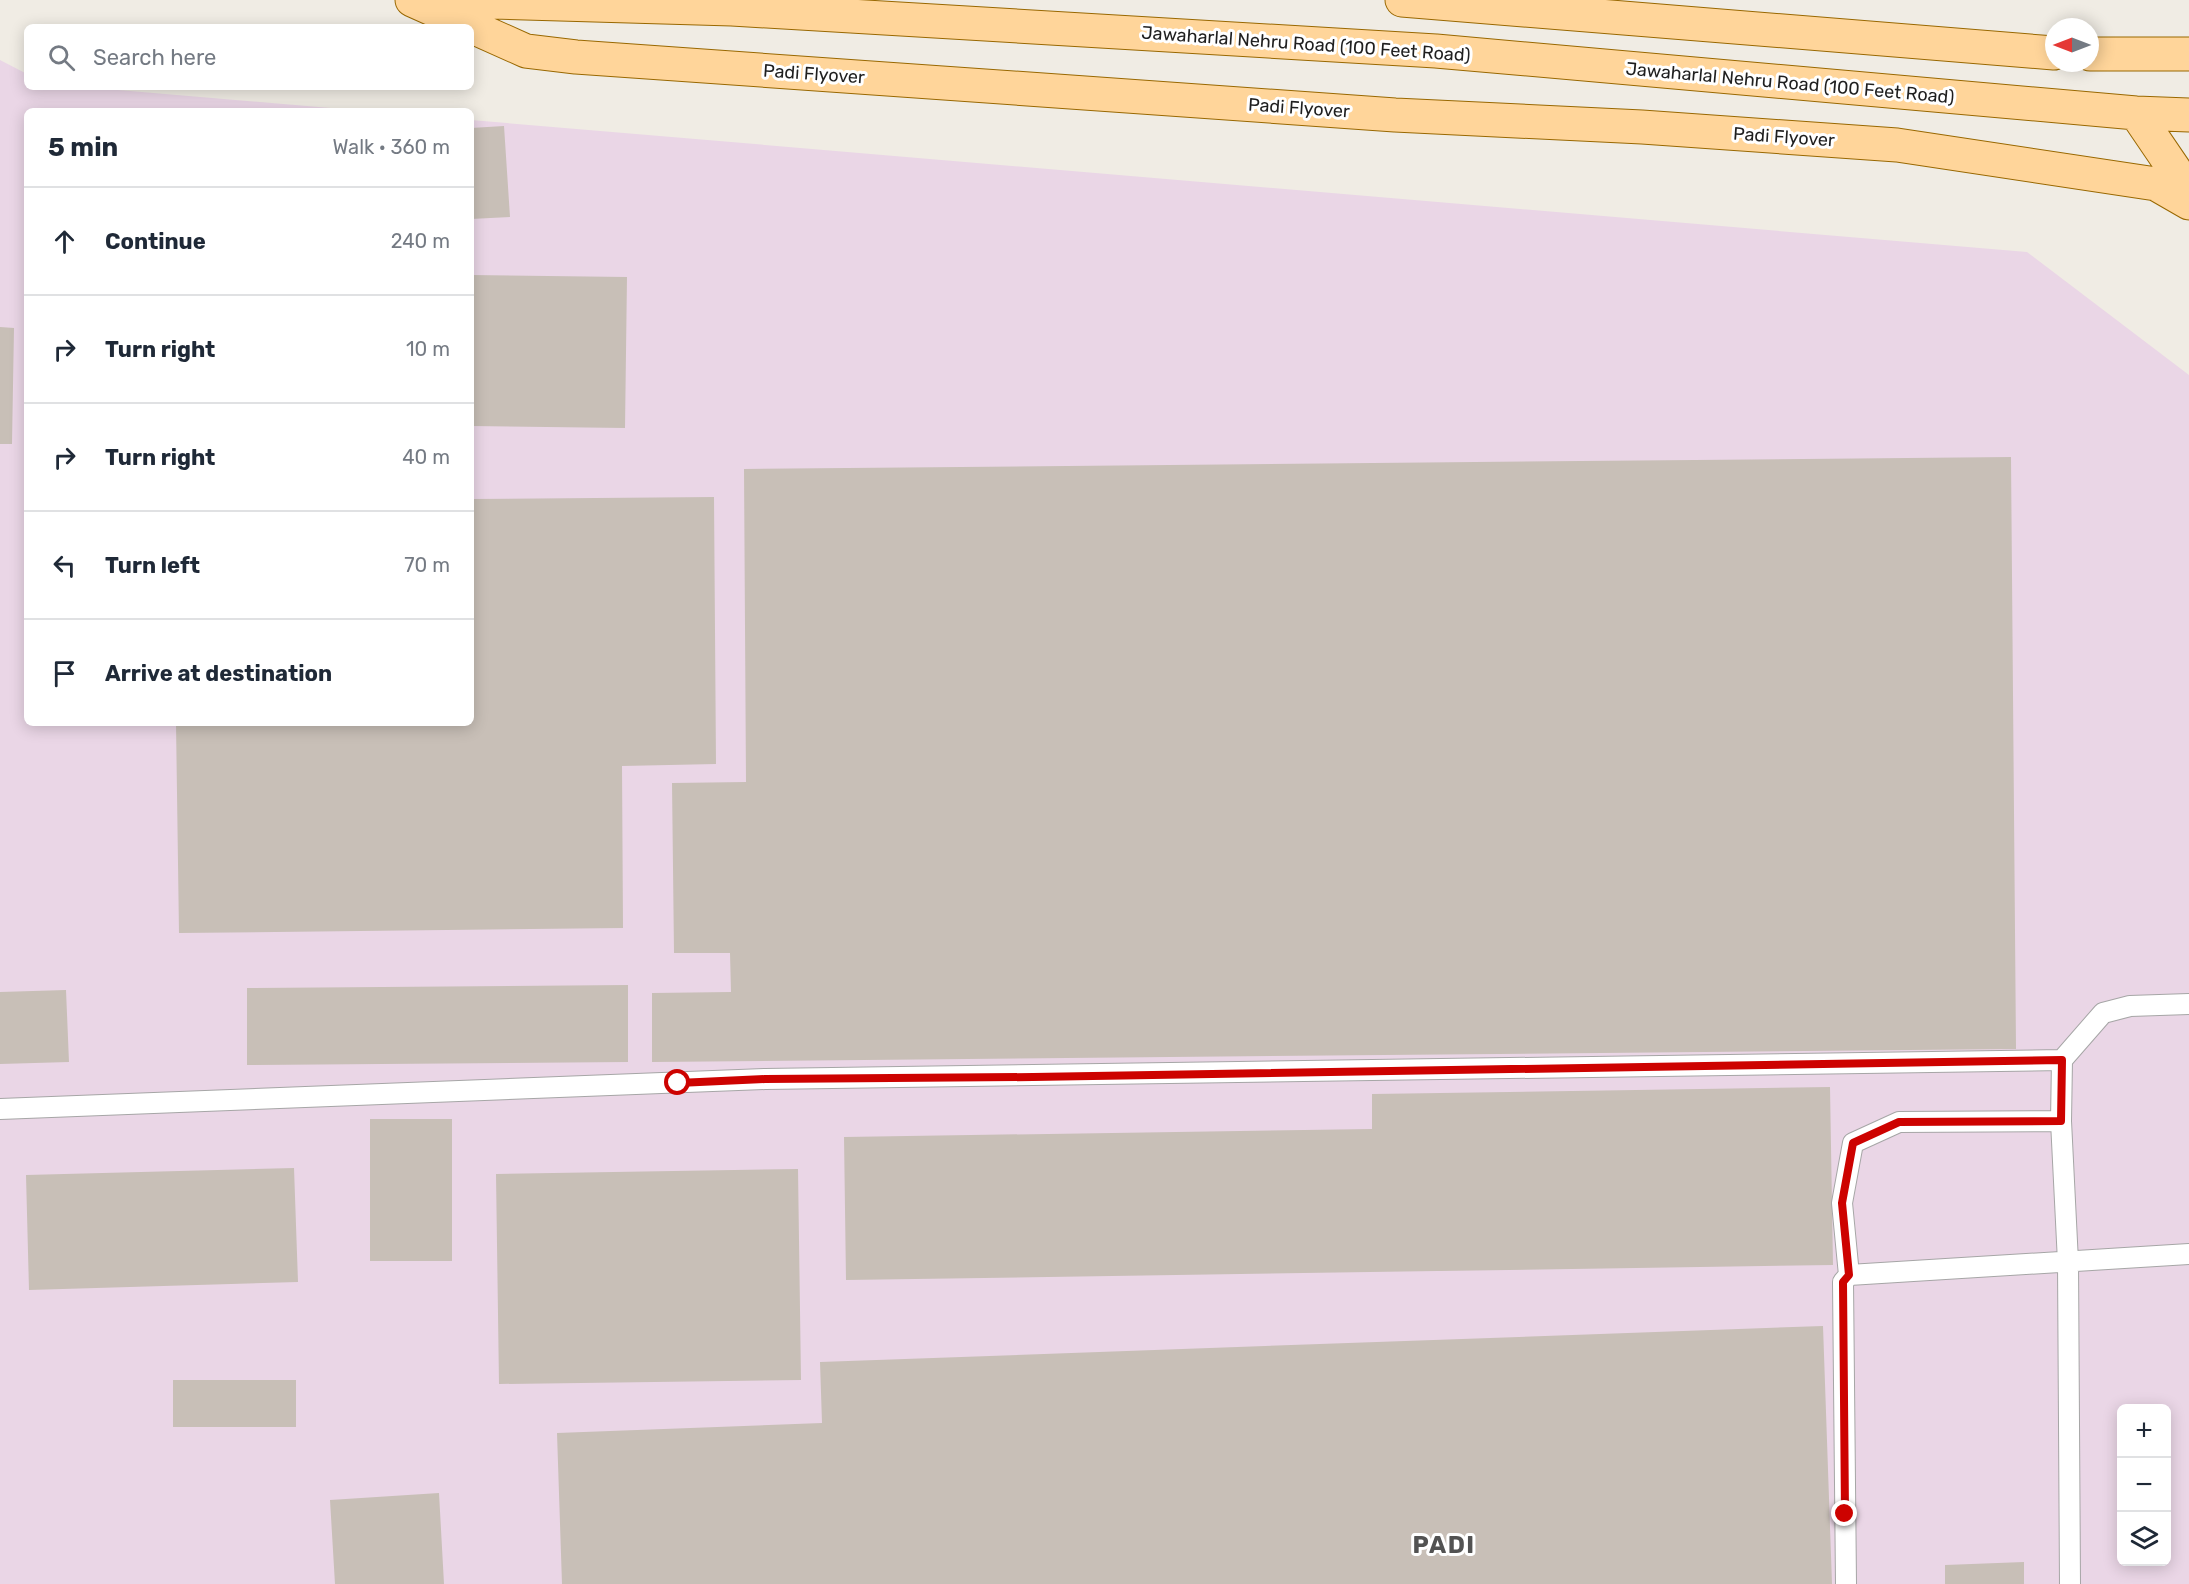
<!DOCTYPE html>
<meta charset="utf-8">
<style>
:root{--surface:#fff;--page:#f6f6f7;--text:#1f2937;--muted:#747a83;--line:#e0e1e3}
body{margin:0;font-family:Rubik,sans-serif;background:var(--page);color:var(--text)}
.controls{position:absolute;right:18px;bottom:18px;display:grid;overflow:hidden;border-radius:9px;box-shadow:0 3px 15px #0003}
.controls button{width:54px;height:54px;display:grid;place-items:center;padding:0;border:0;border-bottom:2px solid var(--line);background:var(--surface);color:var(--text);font:30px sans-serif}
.compass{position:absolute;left:2045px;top:18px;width:54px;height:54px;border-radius:50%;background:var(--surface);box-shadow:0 3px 15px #0003;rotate:270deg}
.stop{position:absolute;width:18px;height:18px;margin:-14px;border:4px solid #cd0200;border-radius:50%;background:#fff}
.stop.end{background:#cd0200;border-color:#fff;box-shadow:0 2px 6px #0008}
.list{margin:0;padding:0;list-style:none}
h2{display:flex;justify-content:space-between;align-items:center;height:78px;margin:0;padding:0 24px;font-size:26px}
h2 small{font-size:20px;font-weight:400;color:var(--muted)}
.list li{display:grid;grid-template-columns:39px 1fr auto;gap:18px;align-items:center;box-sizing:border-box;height:108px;padding:0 24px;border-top:2px solid var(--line)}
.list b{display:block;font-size:22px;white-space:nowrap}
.list em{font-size:20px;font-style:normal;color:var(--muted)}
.icon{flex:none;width:33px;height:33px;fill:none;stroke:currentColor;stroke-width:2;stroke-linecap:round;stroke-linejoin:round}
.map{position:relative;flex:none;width:2189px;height:1584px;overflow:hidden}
.search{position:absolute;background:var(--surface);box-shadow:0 3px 15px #0003;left:24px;top:24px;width:450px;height:66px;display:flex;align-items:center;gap:15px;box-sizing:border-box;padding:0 21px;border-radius:9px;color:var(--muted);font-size:22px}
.panel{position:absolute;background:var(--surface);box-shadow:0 3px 15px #0003;left:24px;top:108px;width:450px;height:618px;border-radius:9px}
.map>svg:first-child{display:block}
</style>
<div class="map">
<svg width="2189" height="1584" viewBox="0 0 2189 1584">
<rect width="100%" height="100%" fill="#f0ece4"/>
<path fill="#ead6e6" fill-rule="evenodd" d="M 0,60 L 27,74 L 27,87 L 83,87 L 366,111 L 27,111 L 27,723 L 471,723 L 471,120 L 2027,252 L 2189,375 L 2189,1584 L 0,1584 ZM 2122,1408 L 2166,1408 L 2166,1562 L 2122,1562 Z"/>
<path fill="#c8bfb7" d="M 504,126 L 510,217 L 471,219 L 471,128 Z
M 471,275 L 627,277 L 625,428 L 471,426 Z
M 0,327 L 14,328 L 12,444 L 0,444 Z
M 2011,457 L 2016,1049 L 652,1062 L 652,993 L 731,992 L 730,953 L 674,953 L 672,783 L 746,782 L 744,469 Z
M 714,497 L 716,764 L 622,766 L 623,928 L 179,933 L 176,723 L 471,723 L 471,499 Z
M 628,985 L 628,1062 L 247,1065 L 247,988 Z
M 66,990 L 69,1062 L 0,1064 L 0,992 Z
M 1830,1087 L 1833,1265 L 846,1280 L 844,1137 L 1372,1129 L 1372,1094 Z
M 370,1119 L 452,1119 L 452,1261 L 370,1261 Z
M 294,1168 L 298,1282 L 29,1290 L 26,1175 Z
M 798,1169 L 801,1380 L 499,1384 L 496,1174 Z
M 1823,1326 L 1832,1584 L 562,1584 L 557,1433 L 822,1423 L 820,1362 Z
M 173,1380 L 296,1380 L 296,1427 L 173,1427 Z
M 439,1493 L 444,1584 L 335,1584 L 330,1500 Z
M 2024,1562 L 2024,1584 L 1945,1584 L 1945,1565 Z"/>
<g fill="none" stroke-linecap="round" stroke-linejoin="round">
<g stroke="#a6a6a6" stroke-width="22">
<path id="service" d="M 2062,1060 L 2103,1013 L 2130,1006 L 2189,1004
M 0,1109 L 765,1079 L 2062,1060 L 2061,1121 L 2068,1262 L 2070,1584
M 1849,1275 L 1842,1203 L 1853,1143 L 1899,1122 L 2061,1121
M 1846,1584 L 1843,1282 L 1849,1275 L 2189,1254"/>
</g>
<g stroke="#996800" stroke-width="35">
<path id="primary" d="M 412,0 L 526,51 L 576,57 L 1395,115 L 1642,127 L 1897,145 L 2156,184 L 2189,203
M 428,0 L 732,9 L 1436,51 L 2136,113 L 2189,115
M 1402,0 L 2054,53
M 2090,54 L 2189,54
M 2136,113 L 2189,191"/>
</g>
<use href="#service" stroke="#fff" stroke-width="20"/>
<use href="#primary" stroke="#ffd59a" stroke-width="33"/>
</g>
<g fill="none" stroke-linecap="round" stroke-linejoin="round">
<path stroke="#cd0200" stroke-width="8" d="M 678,1083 L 765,1079 L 1033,1077 L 2062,1060 L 2061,1121 L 1899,1122 L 1853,1143 L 1842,1203 L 1849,1275 L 1843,1282 L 1845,1514"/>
</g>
<g text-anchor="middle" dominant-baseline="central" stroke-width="6" stroke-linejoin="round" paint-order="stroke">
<g font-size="18" fill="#1f1f1f" stroke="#fff">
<text transform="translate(1306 44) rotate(4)">Jawaharlal Nehru Road (100 Feet Road)</text>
<text transform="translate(814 74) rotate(4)">Padi Flyover</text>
<text transform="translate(1790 83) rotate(5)">Jawaharlal Nehru Road (100 Feet Road)</text>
<text transform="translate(1299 108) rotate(4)">Padi Flyover</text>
<text transform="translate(1784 137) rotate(4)">Padi Flyover</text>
</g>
<g font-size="24" font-weight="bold" letter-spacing="1.5" fill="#525252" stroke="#fff">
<text x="1444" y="1545">PADI</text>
</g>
</g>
</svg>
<div class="controls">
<button>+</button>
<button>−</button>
<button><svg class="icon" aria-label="layers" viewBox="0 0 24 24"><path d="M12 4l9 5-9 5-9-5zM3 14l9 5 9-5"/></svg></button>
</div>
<svg class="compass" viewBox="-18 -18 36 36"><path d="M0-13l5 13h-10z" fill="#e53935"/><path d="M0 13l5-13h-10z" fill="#747a83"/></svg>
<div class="stop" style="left:678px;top:1083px"></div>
<div class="stop end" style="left:1845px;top:1514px"></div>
<div class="search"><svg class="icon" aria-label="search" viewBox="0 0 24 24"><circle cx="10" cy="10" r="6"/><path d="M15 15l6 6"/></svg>Search here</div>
<section class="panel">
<h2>5 min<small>Walk · 360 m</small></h2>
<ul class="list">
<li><svg class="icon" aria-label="ahead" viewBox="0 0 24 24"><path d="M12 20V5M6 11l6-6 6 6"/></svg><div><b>Continue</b></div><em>240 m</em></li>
<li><svg class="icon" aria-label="right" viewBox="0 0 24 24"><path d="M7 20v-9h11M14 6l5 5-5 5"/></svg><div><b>Turn right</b></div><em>10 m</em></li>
<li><svg class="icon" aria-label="right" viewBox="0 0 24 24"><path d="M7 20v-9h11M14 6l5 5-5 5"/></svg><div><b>Turn right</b></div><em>40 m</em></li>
<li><svg class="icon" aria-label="left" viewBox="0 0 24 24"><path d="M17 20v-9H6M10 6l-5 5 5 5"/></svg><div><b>Turn left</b></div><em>70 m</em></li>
<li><svg class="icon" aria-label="arrive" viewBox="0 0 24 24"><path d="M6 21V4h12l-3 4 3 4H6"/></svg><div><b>Arrive at destination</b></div></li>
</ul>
</section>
</div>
